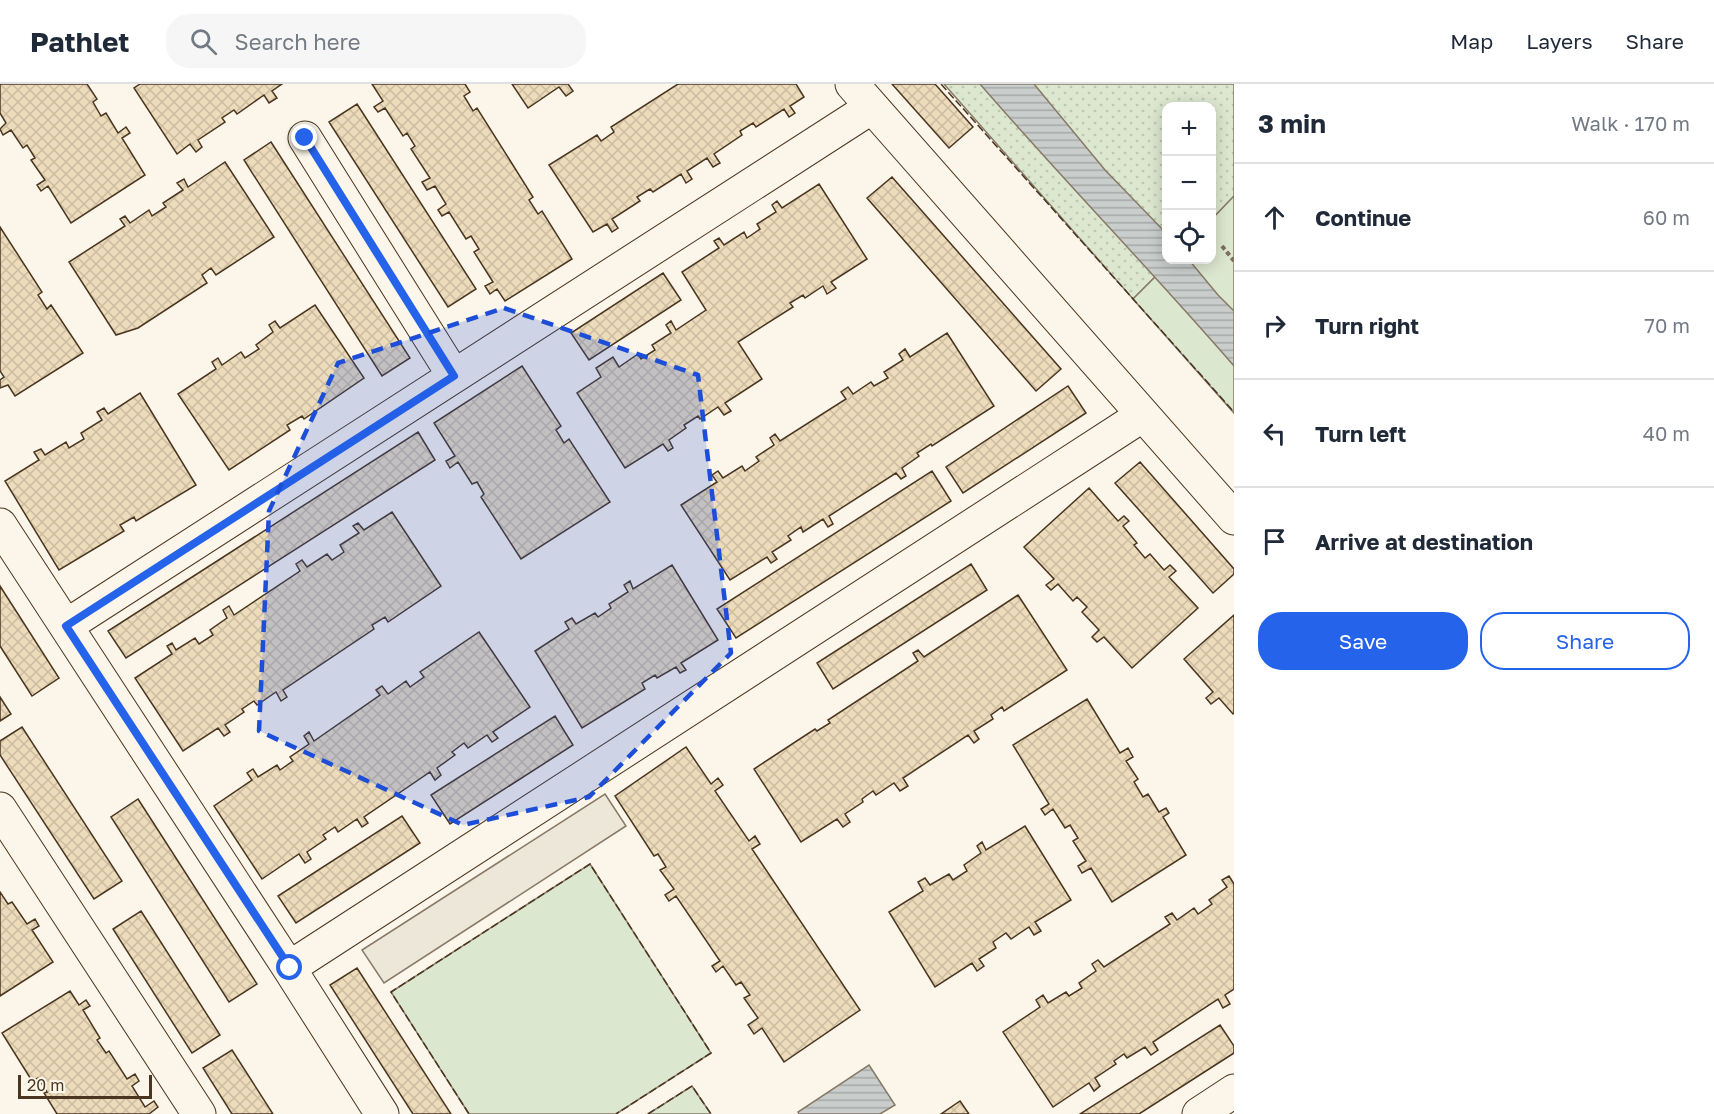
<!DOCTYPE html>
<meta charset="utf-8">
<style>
:root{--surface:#fff;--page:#f6f6f7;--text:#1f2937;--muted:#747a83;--line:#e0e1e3;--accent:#2563eb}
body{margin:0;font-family:"Golos Text",sans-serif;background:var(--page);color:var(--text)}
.controls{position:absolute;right:18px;top:18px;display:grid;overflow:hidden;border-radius:12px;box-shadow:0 3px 15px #0003}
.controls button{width:54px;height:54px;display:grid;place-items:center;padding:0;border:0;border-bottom:2px solid var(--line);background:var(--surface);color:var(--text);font:30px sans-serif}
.scale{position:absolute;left:18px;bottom:15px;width:134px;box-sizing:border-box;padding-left:6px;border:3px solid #4a3520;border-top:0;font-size:16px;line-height:21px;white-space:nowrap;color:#4a3520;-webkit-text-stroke:4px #fbf6e9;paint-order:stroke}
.stop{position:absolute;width:18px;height:18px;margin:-14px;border:4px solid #2563eb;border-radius:50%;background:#fff}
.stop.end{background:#2563eb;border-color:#fff;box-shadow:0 2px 6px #0008}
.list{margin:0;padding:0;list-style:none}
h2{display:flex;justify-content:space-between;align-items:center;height:78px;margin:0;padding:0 24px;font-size:26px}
h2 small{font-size:20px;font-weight:400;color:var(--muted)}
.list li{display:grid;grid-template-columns:39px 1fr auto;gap:18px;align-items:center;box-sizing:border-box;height:108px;padding:0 24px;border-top:2px solid var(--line)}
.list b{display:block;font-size:22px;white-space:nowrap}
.list em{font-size:20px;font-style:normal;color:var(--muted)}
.actions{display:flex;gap:12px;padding:18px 24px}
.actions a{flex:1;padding:14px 0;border:2px solid var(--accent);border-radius:24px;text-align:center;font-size:21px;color:var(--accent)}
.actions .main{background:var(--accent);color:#fff}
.icon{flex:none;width:33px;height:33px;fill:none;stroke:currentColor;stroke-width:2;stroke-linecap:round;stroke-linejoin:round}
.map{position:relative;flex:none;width:1234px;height:1030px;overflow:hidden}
header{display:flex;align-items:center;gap:36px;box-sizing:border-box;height:84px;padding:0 30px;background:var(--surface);border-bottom:2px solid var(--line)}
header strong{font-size:28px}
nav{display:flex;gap:33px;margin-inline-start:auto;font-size:21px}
.search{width:420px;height:54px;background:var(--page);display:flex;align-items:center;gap:15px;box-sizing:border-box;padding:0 21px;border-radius:24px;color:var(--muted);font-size:22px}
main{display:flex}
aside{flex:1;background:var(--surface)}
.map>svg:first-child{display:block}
</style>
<header>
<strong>Pathlet</strong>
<div class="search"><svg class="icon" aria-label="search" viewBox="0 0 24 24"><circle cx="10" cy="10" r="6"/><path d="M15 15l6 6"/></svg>Search here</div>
<nav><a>Map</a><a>Layers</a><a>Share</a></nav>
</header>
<main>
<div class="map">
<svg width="1234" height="1030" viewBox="0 0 1234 1030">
<defs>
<pattern id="grass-dots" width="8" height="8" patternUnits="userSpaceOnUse" patternTransform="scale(1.5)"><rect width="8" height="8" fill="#dce7d0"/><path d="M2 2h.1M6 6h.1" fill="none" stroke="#bec7b2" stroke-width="1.8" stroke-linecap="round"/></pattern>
<pattern id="water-rules" width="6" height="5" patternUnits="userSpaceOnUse" patternTransform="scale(1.5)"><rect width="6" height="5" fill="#c9cecd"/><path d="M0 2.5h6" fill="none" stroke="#a5a8a6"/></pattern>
<pattern id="building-cross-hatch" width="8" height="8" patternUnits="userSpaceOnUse" patternTransform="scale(1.5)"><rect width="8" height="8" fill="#ecdcbc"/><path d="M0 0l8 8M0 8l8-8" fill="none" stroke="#ccbda1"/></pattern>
</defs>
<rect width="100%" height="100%" fill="#fbf6e9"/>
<path fill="url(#grass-dots)" stroke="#887966" stroke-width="1.5" d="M 944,0 L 1234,0 L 1234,112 L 1212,135 L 1212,22 L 1166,22 L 1166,176 L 1172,176 L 1133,215 Z"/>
<path fill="#dce7d0" stroke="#887966" stroke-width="1.5" d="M 1234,112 L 1234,329 L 1133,215 L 1172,176 L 1212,176 L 1212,135 Z
M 590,780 L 711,969 L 616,1030 L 469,1030 L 391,908 Z
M 692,1002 L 711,1030 L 648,1030 Z"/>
<path fill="#ede7d9" stroke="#887966" stroke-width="1.5" d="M 605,710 L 626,742 L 384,899 L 362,866 Z"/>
<path fill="url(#water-rules)" stroke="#887966" stroke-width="1.5" d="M 980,0 L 1034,0 L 1105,86 L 1166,149 L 1166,176 L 1189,176 L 1218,211 L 1234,227 L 1234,282 C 1151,186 1063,96 980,0 Z
M 869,981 L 895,1021 L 880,1030 L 799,1030 L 798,1028 Z"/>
<path fill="url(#building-cross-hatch)" stroke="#4a3520" stroke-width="1.5" d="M 0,0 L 87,0 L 97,15 L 93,18 L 101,32 L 106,29 L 118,49 L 126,43 L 130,49 L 122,54 L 145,91 L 71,139 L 48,102 L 41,107 L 37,101 L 45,96 L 31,76 L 35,74 L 27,61 L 23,64 L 11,46 L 3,51 L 0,45 L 6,39 L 0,29 Z
M 140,0 L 282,0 L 272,7 L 277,14 L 269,19 L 264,11 L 237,30 L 234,26 L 222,34 L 225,38 L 198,56 L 202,63 L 196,68 L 190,60 L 177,70 L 134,4 Z
M 372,0 L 465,0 L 470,8 L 464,12 L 473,27 L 477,24 L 533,113 L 529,116 L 538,130 L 542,127 L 572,175 L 505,217 L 497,205 L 490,210 L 485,202 L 493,198 L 474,168 L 479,165 L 471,152 L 466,155 L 449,128 L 442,132 L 438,126 L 446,120 L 435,102 L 427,106 L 422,98 L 430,94 L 411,65 L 415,62 L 407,49 L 403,52 L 385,24 L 378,28 L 374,23 L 383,17 Z
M 512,0 L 568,0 L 573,7 L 566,12 L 559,3 L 528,24 Z
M 678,0 L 796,0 L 804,13 L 790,22 L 795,29 L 789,33 L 784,25 L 756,43 L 753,39 L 740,47 L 742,51 L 714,70 L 720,79 L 713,83 L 707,74 L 687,87 L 692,95 L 686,99 L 681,90 L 653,108 L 650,105 L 637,113 L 640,117 L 612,135 L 618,144 L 612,148 L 607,140 L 593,148 L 549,81 L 597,51 L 601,57 L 614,48 L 611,43 Z
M 892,0 L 935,0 L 973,43 L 949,64 Z
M 357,20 L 476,205 L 448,223 L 329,38 Z
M 271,58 L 410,274 L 382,292 L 244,76 Z
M 225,78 L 274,153 L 216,191 L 211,184 L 202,191 L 207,199 L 138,244 L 116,251 L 69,178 L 125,142 L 120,135 L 125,132 L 130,139 L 149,126 L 152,132 L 166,123 L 163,119 L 183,106 L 177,99 L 184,95 L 188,103 Z
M 892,93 L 1061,285 L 1036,307 L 867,114 Z
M 819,100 L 867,175 L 831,198 L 836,204 L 827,210 L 823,202 L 805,214 L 803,211 L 790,219 L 793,223 L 738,258 L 762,295 L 725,319 L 731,327 L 724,331 L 718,323 L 700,335 L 698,332 L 684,341 L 686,344 L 669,356 L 673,364 L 668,367 L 663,360 L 625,384 L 577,309 L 601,293 L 596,284 L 613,273 L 619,283 L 638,270 L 641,275 L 655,266 L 652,261 L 671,249 L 666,241 L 671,237 L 676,246 L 706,226 L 682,188 L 719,164 L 714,157 L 719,154 L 724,161 L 744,148 L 747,154 L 760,145 L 757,140 L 776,128 L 772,121 L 777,117 L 782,124 Z
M 0,143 L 42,208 L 38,211 L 47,225 L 51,221 L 83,269 L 15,312 L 8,301 L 0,304 L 0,296 L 4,293 L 0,287 Z
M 663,189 L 681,216 L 589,276 L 571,249 Z
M 315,221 L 364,294 L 304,335 L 302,332 L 287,341 L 290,346 L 229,386 L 178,310 L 216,285 L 212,278 L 218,274 L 222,281 L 241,268 L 245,274 L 259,265 L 256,261 L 273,248 L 269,241 L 275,237 L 280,244 Z
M 947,249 L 994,322 L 932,362 L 931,360 L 917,369 L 919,372 L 902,384 L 906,392 L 901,395 L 896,389 L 829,432 L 833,440 L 828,443 L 823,435 L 803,448 L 801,443 L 788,452 L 791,456 L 772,468 L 777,475 L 771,479 L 767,473 L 730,496 L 681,421 L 717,398 L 712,391 L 718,387 L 723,394 L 742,382 L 745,387 L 759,377 L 756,373 L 774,361 L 770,354 L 775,350 L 780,357 L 846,315 L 841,308 L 848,303 L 853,310 L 871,298 L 874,302 L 888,294 L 884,288 L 903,276 L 899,270 L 905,265 L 910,273 Z
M 522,282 L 561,342 L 556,346 L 564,359 L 569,355 L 610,418 L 521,475 L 481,413 L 484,410 L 477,398 L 472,400 L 458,378 L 450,384 L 446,377 L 455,372 L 434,339 Z
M 1068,302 L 1086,329 L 963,409 L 946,383 Z
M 140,309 L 196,401 L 136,437 L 134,433 L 120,441 L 124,447 L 59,486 L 5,397 L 39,376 L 34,368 L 41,365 L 45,371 L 66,358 L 69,364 L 84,355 L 81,349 L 102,336 L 97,328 L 104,324 L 108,330 Z
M 418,348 L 435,376 L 126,574 L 108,547 Z
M 1140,378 L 1234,485 L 1234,490 L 1213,509 L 1115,399 Z
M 932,387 L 951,417 L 736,554 L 717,525 Z
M 1089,404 L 1118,437 L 1124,432 L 1129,437 L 1123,442 L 1137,459 L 1134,461 L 1145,474 L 1150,470 L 1164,486 L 1170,481 L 1176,487 L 1169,493 L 1198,524 L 1132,584 L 1104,553 L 1097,558 L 1092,553 L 1099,546 L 1082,528 L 1087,523 L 1077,513 L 1073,517 L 1058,500 L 1051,506 L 1046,501 L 1054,495 L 1024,463 Z
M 392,428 L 441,502 L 388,538 L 385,533 L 372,541 L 374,545 L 283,606 L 287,613 L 281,617 L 276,608 L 257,621 L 254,617 L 242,625 L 244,628 L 225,641 L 230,648 L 224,652 L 218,644 L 183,667 L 135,594 L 172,570 L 167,562 L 172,559 L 176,566 L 195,554 L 199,560 L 213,551 L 210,546 L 227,534 L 223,526 L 229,522 L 234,531 L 300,487 L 296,480 L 302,476 L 307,483 L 327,470 L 332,476 L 344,468 L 340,461 L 359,449 L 353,442 L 358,439 L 364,446 Z
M 971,480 L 987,506 L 833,605 L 817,579 Z
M 672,481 L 718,556 L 681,579 L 686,586 L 680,589 L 676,583 L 657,594 L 655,591 L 642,599 L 645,605 L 582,644 L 535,567 L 569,545 L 565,538 L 572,534 L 576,540 L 595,529 L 598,533 L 611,524 L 609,520 L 628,508 L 624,501 L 630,497 L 633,505 Z
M 0,502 L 59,594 L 32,612 L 0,562 Z
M 1018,511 L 1067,586 L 1004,627 L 1002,623 L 991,631 L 993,635 L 974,647 L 979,655 L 974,659 L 968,651 L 903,694 L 908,702 L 900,707 L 894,699 L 876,711 L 873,707 L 862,715 L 863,718 L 845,730 L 850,738 L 843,743 L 837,735 L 801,758 L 754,685 L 815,645 L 817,647 L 830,639 L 828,636 L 918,577 L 913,569 L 918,566 L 924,573 Z
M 1234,531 L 1234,629 L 1233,630 L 1219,614 L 1211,620 L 1206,614 L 1213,608 L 1184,575 Z
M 479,548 L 530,623 L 493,648 L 498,654 L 492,658 L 487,651 L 468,664 L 464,659 L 452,668 L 455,671 L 437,684 L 441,691 L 435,696 L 430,688 L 364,733 L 368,739 L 362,743 L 357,735 L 338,748 L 335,743 L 323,751 L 326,755 L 307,768 L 311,775 L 305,779 L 299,770 L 262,795 L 214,722 L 252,696 L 247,689 L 253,685 L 258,693 L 277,681 L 280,686 L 293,677 L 290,673 L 309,660 L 304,652 L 309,648 L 314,657 L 380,611 L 376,606 L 382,602 L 388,610 L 406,597 L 410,603 L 424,593 L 420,588 Z
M 0,613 L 11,630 L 0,637 Z
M 1087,615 L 1120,669 L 1128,664 L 1133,673 L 1126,677 L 1138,695 L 1134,698 L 1143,713 L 1148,710 L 1159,728 L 1166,724 L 1169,729 L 1163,733 L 1186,771 L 1112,818 L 1091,784 L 1082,789 L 1078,782 L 1086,777 L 1073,757 L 1078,754 L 1070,741 L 1065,744 L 1053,725 L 1045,731 L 1041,725 L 1049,720 L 1013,661 Z
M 555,632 L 573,661 L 450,740 L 431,711 Z
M 22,643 L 122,797 L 94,815 L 0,671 L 0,657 Z
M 686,663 L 711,700 L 718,694 L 723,701 L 715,707 L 749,757 L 755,752 L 760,760 L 752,765 L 860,926 L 784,978 L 762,944 L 754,950 L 748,941 L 758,934 L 744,914 L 750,911 L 741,898 L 736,901 L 723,882 L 716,888 L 712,882 L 720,877 L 676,812 L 669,817 L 665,811 L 674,805 L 660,786 L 666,783 L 658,770 L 654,772 L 615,712 Z
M 138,715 L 257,900 L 229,918 L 111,733 Z
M 402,732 L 420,759 L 296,839 L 278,812 Z
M 1025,742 L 1071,816 L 1035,838 L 1041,847 L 1034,851 L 1029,843 L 1011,855 L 1006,849 L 993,858 L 996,864 L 979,875 L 984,882 L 977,887 L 972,879 L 935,903 L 889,828 L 923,807 L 918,798 L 925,794 L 930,801 L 949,790 L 953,796 L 967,787 L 964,781 L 981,769 L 977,762 L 982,758 L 986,766 Z
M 1229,792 L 1234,800 L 1234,905 L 1225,911 L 1230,920 L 1223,924 L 1218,915 L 1153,958 L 1158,966 L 1151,971 L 1145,963 L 1127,974 L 1124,970 L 1114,977 L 1116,980 L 1095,994 L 1100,1002 L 1094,1007 L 1089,999 L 1053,1023 L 1003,948 L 1040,923 L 1036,916 L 1043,911 L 1048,919 L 1066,908 L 1069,912 L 1082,904 L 1079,899 L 1096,887 L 1092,880 L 1098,876 L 1104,883 L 1170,840 L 1165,833 L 1172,829 L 1177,836 L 1194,824 L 1198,830 L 1212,820 L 1209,816 L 1227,803 L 1222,796 Z
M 0,808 L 8,820 L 12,818 L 27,840 L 35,835 L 39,842 L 32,846 L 53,878 L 0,912 Z
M 141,827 L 220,951 L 192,969 L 113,845 Z
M 357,884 L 451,1030 L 413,1030 L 330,901 Z
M 70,907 L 79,921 L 86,916 L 90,922 L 83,926 L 100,954 L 97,956 L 106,969 L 109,967 L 127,995 L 135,990 L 139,997 L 132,1002 L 145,1023 L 154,1017 L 158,1023 L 149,1030 L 57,1030 L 44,1009 L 47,1008 L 38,994 L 32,997 L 2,949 Z
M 1220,941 L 1234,962 L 1234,969 L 1139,1030 L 1080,1030 Z
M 232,966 L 273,1030 L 232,1030 L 203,984 Z
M 960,1017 L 969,1030 L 941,1030 Z"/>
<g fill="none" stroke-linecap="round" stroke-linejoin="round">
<g stroke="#4a3520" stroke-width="35">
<path id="minor" d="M 852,0 L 1234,434
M 305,54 L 454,292
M 0,441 L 289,884 L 382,1030
M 66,542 L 872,23
M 0,725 L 199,1030
M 289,884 L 1143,331
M 1199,1030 L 1234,1007"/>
</g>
<path stroke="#7f6f5c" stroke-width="4" stroke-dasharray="4.5 3" stroke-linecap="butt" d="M 1222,162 L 1234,177"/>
<use href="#minor" stroke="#fbf6e9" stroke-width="33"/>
<path stroke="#4a3520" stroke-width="1.5" stroke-dasharray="8 3" stroke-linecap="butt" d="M 941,0 L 1234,328
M 469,1030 L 391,908 L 590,780 L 711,969 L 616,1030
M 648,1030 L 692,1002 L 711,1030"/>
</g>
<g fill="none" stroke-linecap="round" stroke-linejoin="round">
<path stroke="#2563eb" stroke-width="8" d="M 290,884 L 66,542 L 454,292 L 305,54"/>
</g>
<path fill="#1d4ed8" fill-opacity="0.2" stroke="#1d4ed8" stroke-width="4.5" stroke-dasharray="12 8" stroke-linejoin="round" d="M 504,224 L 698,291 L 731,569 L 589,713 L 463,741 L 259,647 L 269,427 L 338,279 Z"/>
</svg>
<div class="controls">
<button>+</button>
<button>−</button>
<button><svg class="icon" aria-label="locate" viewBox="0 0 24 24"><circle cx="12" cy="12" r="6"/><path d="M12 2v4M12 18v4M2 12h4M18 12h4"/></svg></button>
</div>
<div class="scale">20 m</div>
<div class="stop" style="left:290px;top:884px"></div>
<div class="stop end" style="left:305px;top:54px"></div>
</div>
<aside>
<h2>3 min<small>Walk · 170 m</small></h2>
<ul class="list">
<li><svg class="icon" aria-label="ahead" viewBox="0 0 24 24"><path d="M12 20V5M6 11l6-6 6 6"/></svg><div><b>Continue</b></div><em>60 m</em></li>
<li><svg class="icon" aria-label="right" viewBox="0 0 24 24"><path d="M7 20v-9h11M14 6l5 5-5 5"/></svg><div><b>Turn right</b></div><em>70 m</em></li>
<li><svg class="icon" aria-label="left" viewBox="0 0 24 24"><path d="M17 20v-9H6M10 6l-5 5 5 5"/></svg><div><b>Turn left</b></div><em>40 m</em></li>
<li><svg class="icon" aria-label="arrive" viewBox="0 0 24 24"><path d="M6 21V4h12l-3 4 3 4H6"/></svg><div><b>Arrive at destination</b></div></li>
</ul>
<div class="actions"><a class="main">Save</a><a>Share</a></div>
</aside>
</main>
